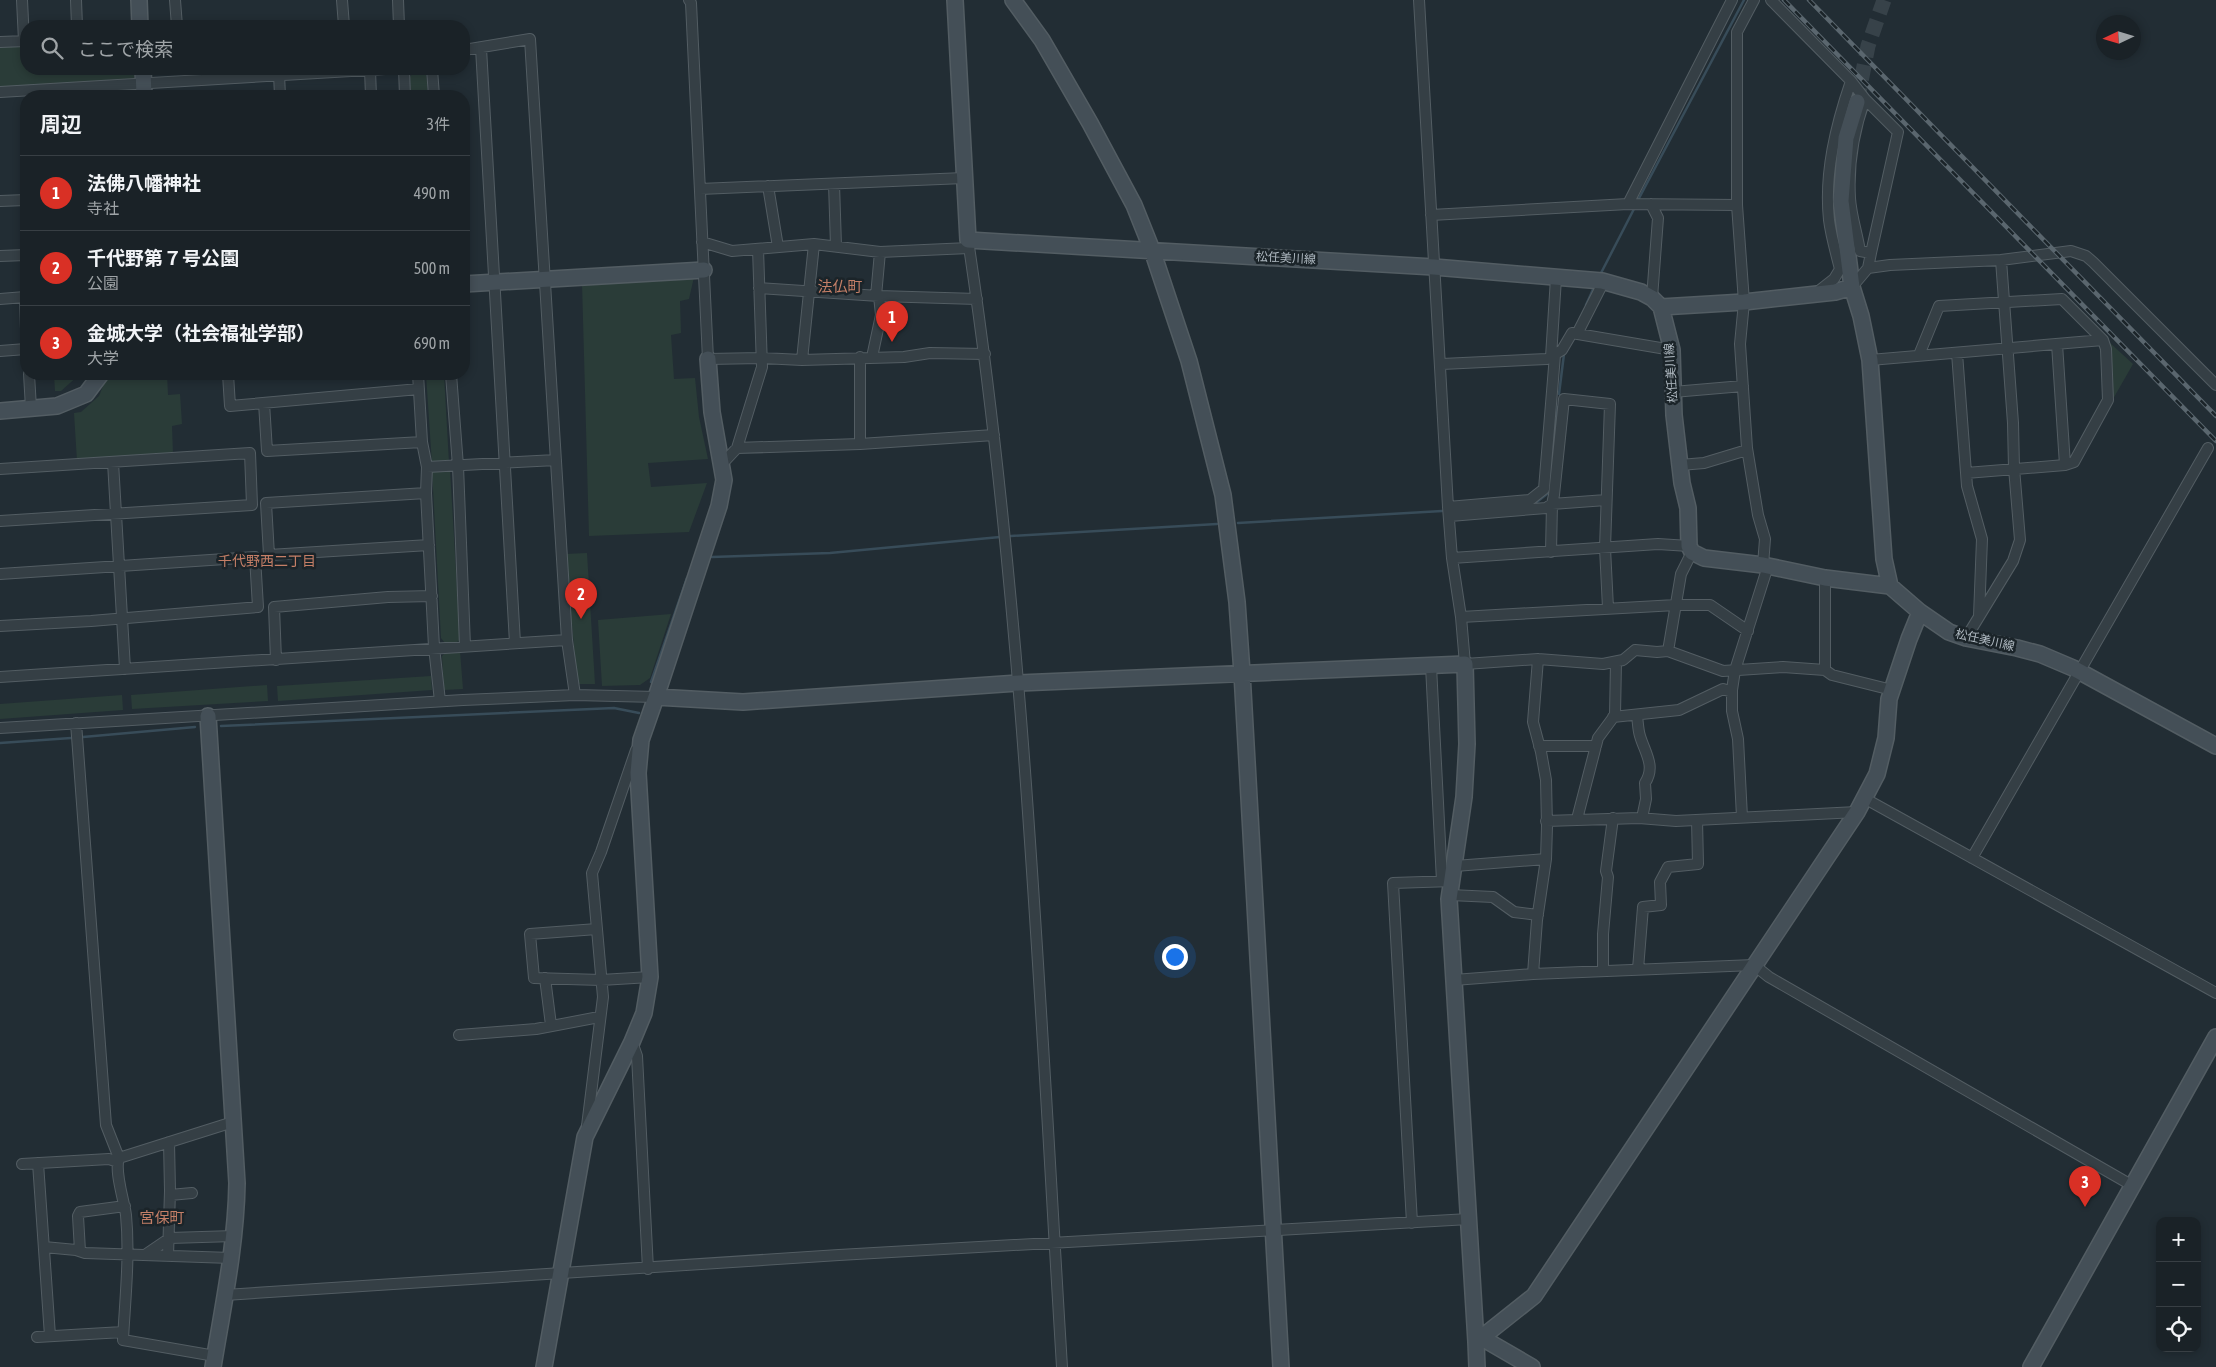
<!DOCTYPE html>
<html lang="ja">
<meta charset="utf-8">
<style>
:root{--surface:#1a2227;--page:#272f33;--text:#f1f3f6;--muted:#9fa4a7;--line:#383f44;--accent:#d93025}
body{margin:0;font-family:"Asap Condensed","Noto Sans JP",sans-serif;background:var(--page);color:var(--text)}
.controls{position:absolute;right:15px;bottom:15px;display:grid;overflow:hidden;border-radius:10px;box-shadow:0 2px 8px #0003}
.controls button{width:45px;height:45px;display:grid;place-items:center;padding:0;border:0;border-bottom:1px solid var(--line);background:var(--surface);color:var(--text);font:25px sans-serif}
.compass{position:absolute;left:2096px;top:15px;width:45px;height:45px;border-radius:50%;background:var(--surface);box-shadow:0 2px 8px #0003;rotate:266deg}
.you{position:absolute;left:1174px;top:956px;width:18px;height:18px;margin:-12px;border:4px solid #fff;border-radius:50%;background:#1a73e8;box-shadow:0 0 0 8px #1a73e833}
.badge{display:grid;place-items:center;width:32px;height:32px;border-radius:50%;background:var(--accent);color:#fff;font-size:16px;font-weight:700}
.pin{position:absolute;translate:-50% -41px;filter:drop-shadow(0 1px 2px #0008)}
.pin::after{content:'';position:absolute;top:26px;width:18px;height:15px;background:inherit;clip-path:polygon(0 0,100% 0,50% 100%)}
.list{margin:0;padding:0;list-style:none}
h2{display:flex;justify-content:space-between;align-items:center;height:65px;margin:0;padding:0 20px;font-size:21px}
h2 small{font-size:16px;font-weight:400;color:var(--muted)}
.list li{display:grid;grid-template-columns:32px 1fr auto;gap:15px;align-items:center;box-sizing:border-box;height:75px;padding:0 20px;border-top:1px solid var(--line)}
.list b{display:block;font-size:19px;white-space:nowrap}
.list p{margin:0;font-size:16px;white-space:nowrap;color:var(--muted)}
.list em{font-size:16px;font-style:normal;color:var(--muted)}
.icon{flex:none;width:28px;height:28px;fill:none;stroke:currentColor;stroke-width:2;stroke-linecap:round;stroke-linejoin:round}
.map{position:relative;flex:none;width:2216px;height:1367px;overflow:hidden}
.search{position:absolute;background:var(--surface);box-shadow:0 2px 8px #0003;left:20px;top:20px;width:450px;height:55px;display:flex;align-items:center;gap:12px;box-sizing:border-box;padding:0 18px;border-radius:20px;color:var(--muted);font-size:19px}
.panel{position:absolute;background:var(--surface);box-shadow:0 2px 8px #0003;left:20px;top:90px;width:450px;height:290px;border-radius:20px}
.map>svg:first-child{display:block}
</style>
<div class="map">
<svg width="2216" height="1367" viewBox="0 0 2216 1367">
<rect width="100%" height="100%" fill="#222d34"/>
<path fill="#2a3c38" d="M 26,46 L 26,69 L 137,69 L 137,80 L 0,87 L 0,47 Z
M 426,69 L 428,96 L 411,96 L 410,77 L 414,71 Z
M 694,277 L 689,299 L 680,301 L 681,333 L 671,335 L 674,379 L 695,378 L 699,417 L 708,459 L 648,463 L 651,487 L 707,483 L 689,532 L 589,536 L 582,283 Z
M 2109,342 L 2133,364 L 2113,399 Z
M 54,374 L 80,374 L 61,391 L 55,391 Z
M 108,374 L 167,374 L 168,395 L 180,394 L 182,424 L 172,426 L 173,454 L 77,461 L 74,413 L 81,412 L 99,396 Z
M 426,374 L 444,374 L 449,463 L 432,464 Z
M 450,469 L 460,640 L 457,642 L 445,643 L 441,638 L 432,470 Z
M 587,553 L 595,684 L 577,684 L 572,624 L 568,615 L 565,554 Z
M 671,614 L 650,678 L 640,685 L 602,686 L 598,620 Z
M 460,651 L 463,689 L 444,690 L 442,656 L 445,653 Z
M 431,676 L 432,690 L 278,701 L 277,686 Z
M 267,685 L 268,701 L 132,709 L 131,695 Z
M 122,695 L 123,710 L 0,719 L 0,704 Z"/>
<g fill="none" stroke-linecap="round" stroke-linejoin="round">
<path stroke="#384c59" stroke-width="2.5" d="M 1637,202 L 1744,0
M 1600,275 L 1635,207
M 1586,305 L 1595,285
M 1559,394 L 1564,354
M 1556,423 L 1558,407
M 1533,505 L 1547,494 L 1550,486
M 1238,523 L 1442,511
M 1011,536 L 1217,524
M 712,557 L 830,553 L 1000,537
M 651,682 L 687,578
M 221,726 L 614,708 L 639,713
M 83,737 L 195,727
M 0,743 L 71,738"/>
<path stroke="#374249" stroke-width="15" stroke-dasharray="15 8" stroke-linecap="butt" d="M 1857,102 L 1868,46 L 1884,0"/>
<g stroke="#535d63" stroke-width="12">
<path id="street" d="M 22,0 L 24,41
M 76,0 L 77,26
M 175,0 L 177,26
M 342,0 L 344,26
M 398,0 L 399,26
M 689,0 L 691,3 L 708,359 L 761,358 L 802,360 L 904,357 L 930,353 L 985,354
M 1419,0 L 1448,507 L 1452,558 L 1461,617 L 1465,664 L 1538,659 L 1603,664 L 1623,660 L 1635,650 L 1657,652 L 1668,651 L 1723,671 L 1783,667 L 1825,670 L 1832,675 L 1892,690
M 1754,0 L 1737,32 L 1737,205 L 1744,302 L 1740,344 L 1747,448 L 1758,515 L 1765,539 L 1763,565
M 1771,0 L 1851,81 L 1865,99
M 0,42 L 26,41
M 481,48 L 515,643
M 464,50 L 530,39 L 567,640 L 575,695
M 404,69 L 405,96
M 432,69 L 434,96
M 370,70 L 371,96
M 279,74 L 280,96
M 0,92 L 385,69
M 834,184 L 836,246
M 768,186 L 778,247
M 700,189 L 964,178
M 0,201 L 26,200
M 1628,204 L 1737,205
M 1651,204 L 1658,218 L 1652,298
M 1431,215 L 1628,204 L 1732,0
M 968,240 C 1024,613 1039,991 1062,1367
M 702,242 L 732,251 L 814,244 L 880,252 L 969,248
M 0,256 L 26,255
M 1868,268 L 1890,265 L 2001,260 L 2071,251 L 2086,256 L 2093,262 L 2216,385
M 1852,287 L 1868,268 L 1871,253 L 1898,132 L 1865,99 C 1854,130 1848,164 1850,198 C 1851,215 1857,233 1860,251 L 1871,253
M 759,288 L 879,296 L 977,299
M 1821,294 L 1820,290 L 1834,279 L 1840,269 C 1836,253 1831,236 1829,220 C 1824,173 1836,125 1851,81
M 876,296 L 880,252
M 0,299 L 25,297 L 26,329
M 1577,334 L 1604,281
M 2057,344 L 2065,465
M 0,351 L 26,349
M 1957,353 L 1967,486 L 1982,539 L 1979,616
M 1919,355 L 1939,306 L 2062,299 L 2103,340 L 2106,349 L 2108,400 L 2074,462 L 2065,465 L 1966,473
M 860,357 L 860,444
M 872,357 L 881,315 L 879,296
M 1551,357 L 1556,278
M 802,360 L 814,244
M 1870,360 L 2103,340
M 1442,364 L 1547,359 L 1562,350 L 1572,333 L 1672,350
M 29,374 L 31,408
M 228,374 L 230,406 L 419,389
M 418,374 L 422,442 L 427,467 L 426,493 L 434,647 L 440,701
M 451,374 L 458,466 L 465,646
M 1673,392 L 1743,386
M 264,403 L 267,451 L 422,442
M 737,448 L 860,444 L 994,435
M 113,462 L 125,669
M 722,464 L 737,448 L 762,367 L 758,249
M 1680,465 L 1704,463 L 1747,450
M 427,467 L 556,460
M 0,469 L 250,453 L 252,505 L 0,521
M 426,493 L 266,503 L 269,555 L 429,545
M 1448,507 L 1530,500 L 1544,489 L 1555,355
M 1450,516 L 1546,508 L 1552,504 L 1554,495 L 1564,399 L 1610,404 L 1605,548 L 1608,608
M 1551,552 L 1552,504 L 1606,500
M 1452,558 L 1658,544 L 1689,546
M 0,574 L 255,557 L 258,607 L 91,621 L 0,626
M 1461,617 L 1676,605 L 1710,605 L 1748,631
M 1966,638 L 2013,561 L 2020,540 L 2014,468 L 2013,423 L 2001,260
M 1668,651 L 1681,574 L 1692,552
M 276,660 L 274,607 L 388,597 L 432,596
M 1431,666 L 1442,881
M 1825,670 L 1825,578
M 0,677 L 567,640
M 1637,716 C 1638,722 1638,730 1640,736 C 1645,753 1656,766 1645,783 L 1646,799 L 1642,818
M 1613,717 L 1679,710 L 1723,689 L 1732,692
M 76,723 L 106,1125 L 119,1158 C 114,1171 124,1200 126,1215 C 130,1257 125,1299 123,1340 L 215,1356
M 0,728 L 463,700 L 575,695 L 656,697
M 1539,746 L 1596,746
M 1864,798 L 2216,993
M 1742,817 L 1738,739 L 1732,711 L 1732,690 L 1735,670 L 1768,566
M 1577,819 L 1598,738 L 1615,715 L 1616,662
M 1546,821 L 1639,818 L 1676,821 L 1857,812
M 1972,858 L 2208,448
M 1455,866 L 1546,859
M 1450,895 L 1493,897 L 1514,912 L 1538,915
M 597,929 L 530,934 L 534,978 L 601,980 L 650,977
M 1638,969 L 1643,907 L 1661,905 L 1660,882 L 1668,867 L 1698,864 L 1697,820
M 1603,971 L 1603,934 L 1608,877 L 1606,871 L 1613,818
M 1533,974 L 1537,920 L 1546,859 L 1547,826 L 1546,780 L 1541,752 L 1533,722 L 1538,659
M 545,978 L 551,1025
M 1454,980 L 1533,974 L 1754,965 L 1769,977 L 2133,1186
M 459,1035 L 536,1029 L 599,1017
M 632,1042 L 637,1056 L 648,1269
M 587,1126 L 603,997 L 592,873 L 601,852 L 636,750
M 119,1158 L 233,1122
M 38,1163 L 50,1336
M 22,1164 L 109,1159 L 118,1162
M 170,1195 L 192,1193
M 1412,1223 L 1393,883 L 1453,881
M 44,1247 L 76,1250 L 85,1253 L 231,1258
M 80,1251 L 78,1216 L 80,1212 L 125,1206
M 145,1255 L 170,1238 L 234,1236
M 168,1256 L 170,1191 L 169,1142
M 225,1295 L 839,1255 L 1469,1219
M 37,1337 L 123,1332"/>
</g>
<g stroke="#535d63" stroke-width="18">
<path id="secondary" d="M 139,0 L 140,26
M 955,0 L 968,240 L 1434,267 L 1602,281 L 1641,292 L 1652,298 L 1661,307 L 1672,350 L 1674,415 L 1682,483 L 1688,508 L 1689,546 L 1692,552 L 1704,558 L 1763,565 L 1825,578 L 1890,586 L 1920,612 L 1949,632 L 1966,638 L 2017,648 L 2040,654 L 2073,668 L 2216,746
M 1013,0 L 1042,40 L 1090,123 L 1134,205 L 1152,250 L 1189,361 L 1223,495 L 1237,602 L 1242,673 L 1281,1367
M 143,69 L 144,96
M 1857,102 L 1846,138 L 1841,201 L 1852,287 L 1861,316 L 1870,360 L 1884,559 L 1890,586
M 464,284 L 704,270
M 1661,307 L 1744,302 L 1835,292 L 1852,287
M 708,359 L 712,412 L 724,480 L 719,506 L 656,697 L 743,702 L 1019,683 L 1465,664 L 1467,744 L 1464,797 L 1449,899 L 1476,1342
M 0,411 L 57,406 L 86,394 L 101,374
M 208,716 L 237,1183 C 236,1245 223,1306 213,1367
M 1482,1338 L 1532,1367
M 544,1367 L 585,1137 L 632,1042 L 644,1013 L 650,977 L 638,773 L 641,740 L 656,697
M 1477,1367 L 1476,1342 L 1534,1296 L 1857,812 L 1877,774 L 1886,738 L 1889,699 L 1909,639 L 1920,612
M 2031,1367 L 2216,1037"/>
</g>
<use href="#street" stroke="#353f45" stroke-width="10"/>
<use href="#secondary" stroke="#444f57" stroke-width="15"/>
<g stroke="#5a666e" stroke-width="4.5">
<path id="rail" d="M 1784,0 L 2216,441
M 1809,0 L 2216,416"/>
</g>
<use href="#rail" stroke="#1b2429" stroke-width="2.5" stroke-dasharray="8" stroke-linecap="butt"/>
</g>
<g text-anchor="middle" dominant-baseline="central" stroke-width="5" stroke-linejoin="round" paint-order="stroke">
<g font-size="12" fill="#b0bac2" stroke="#1b2429">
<text transform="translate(1286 258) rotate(3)">松任美川線</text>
<text transform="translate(1671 373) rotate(-94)">松任美川線</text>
<text transform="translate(1985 640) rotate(13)">松任美川線</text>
</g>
<g font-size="14" fill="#c57f67" stroke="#1b2429">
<text x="267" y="561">千代野西二丁目</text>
</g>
<g font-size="15" fill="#c57f67" stroke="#1b2429">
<text x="840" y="286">法仏町</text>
<text x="162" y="1217">宮保町</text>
</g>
</g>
</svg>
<div class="controls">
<button>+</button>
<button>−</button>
<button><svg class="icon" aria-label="locate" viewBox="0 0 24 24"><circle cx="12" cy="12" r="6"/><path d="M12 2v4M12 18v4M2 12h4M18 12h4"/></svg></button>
</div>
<svg class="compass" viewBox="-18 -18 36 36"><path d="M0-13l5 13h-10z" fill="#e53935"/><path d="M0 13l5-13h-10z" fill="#9fa4a7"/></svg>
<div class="you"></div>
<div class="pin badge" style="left:892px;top:342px">1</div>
<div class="pin badge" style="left:581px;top:619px">2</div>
<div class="pin badge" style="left:2085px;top:1207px">3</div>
<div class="search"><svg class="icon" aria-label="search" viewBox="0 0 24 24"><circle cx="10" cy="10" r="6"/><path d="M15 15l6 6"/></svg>ここで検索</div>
<section class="panel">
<h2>周辺<small>3件</small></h2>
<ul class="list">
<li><span class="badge">1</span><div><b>法佛八幡神社</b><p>寺社</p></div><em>490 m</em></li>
<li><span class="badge">2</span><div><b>千代野第７号公園</b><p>公園</p></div><em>500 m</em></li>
<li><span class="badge">3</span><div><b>金城大学（社会福祉学部）</b><p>大学</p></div><em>690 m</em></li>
</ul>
</section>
</div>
